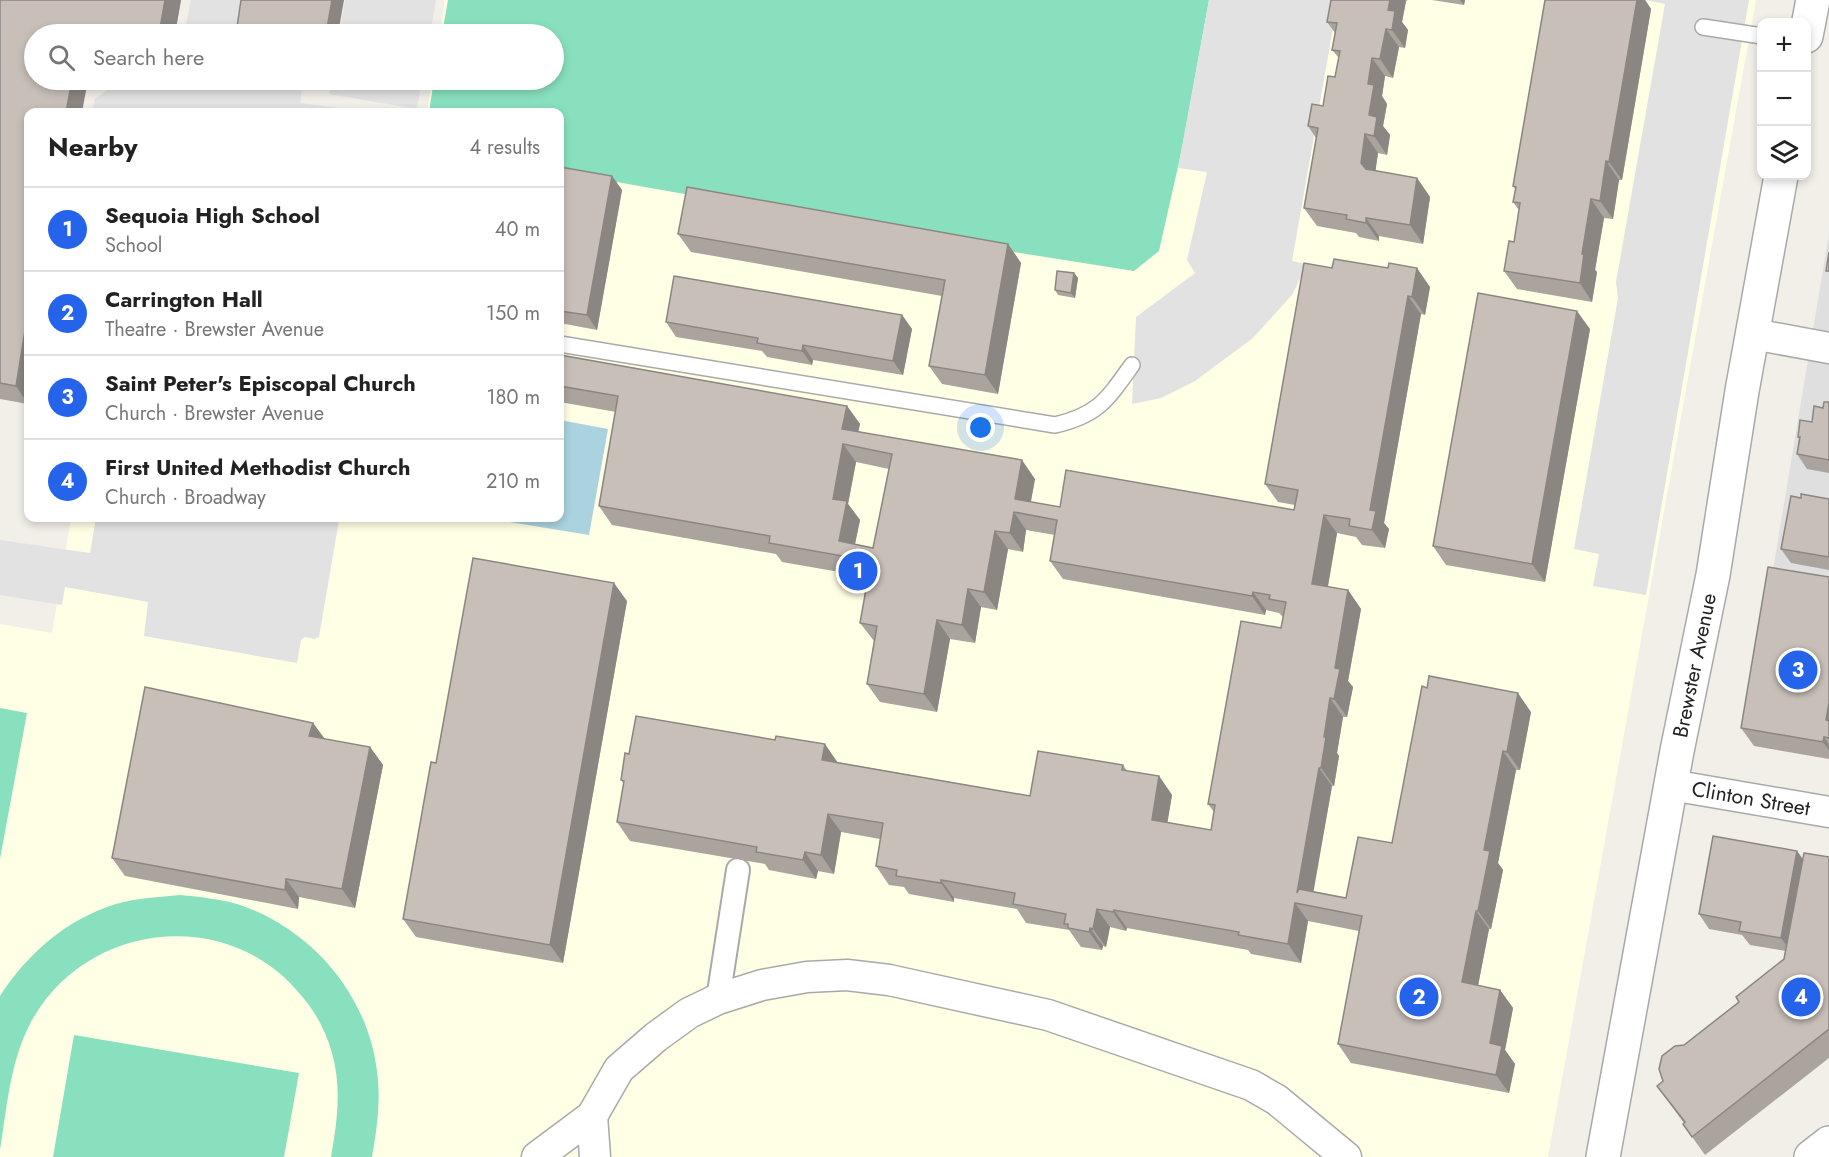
<!DOCTYPE html>
<meta charset="utf-8">
<style>
:root{--surface:#fff;--page:#f6f6f6;--text:#222;--muted:#767676;--line:#e0e0e0;--accent:#2563eb}
body{margin:0;font-family:Jost,sans-serif;background:var(--page);color:var(--text)}
.controls{position:absolute;right:18px;top:18px;display:grid;overflow:hidden;border-radius:12px;box-shadow:0 3px 9px #0003}
.controls button{width:54px;height:54px;display:grid;place-items:center;padding:0;border:0;border-bottom:2px solid var(--line);background:var(--surface);color:var(--text);font:30px sans-serif}
.you{position:absolute;left:981px;top:428px;width:21px;height:21px;margin:-15px;border:4px solid #fff;border-radius:50%;background:#1a73e8;box-shadow:0 0 0 9px #1a73e833}
.badge{display:grid;place-items:center;width:39px;height:39px;border-radius:50%;background:var(--accent);color:#fff;font-size:20px;font-weight:700}
.pin{position:absolute;translate:-50% -50%;border:3px solid #fff;box-shadow:0 2px 6px #0006}
.list{margin:0;padding:0;list-style:none}
h2{display:flex;justify-content:space-between;align-items:center;height:78px;margin:0;padding:0 24px;font-size:26px}
h2 small{font-size:20px;font-weight:400;color:var(--muted)}
.list li{display:grid;grid-template-columns:39px 1fr auto;gap:18px;align-items:center;box-sizing:border-box;height:84px;padding:0 24px;border-top:2px solid var(--line)}
.list b{display:block;font-size:22px;white-space:nowrap}
.list p{margin:0;font-size:20px;white-space:nowrap;color:var(--muted)}
.list em{font-size:20px;font-style:normal;color:var(--muted)}
.icon{flex:none;width:33px;height:33px;fill:none;stroke:currentColor;stroke-width:2;stroke-linecap:round;stroke-linejoin:round}
.map{position:relative;flex:none;width:1829px;height:1157px;overflow:hidden}
.search{position:absolute;background:var(--surface);box-shadow:0 3px 9px #0003;left:24px;top:24px;width:540px;height:66px;display:flex;align-items:center;gap:15px;box-sizing:border-box;padding:0 21px;border-radius:33px;color:var(--muted);font-size:22px}
.panel{position:absolute;background:var(--surface);box-shadow:0 3px 9px #0003;left:24px;top:108px;width:540px;height:414px;border-radius:12px}
.map>svg:first-child{display:block}
</style>
<div class="map">
<svg width="1829" height="1157" viewBox="0 0 1829 1157">
<rect width="100%" height="100%" fill="#f2efe9"/>
<path fill="#e0dfdf" d="M 1829,234 L 1829,581 L 1773,570 Z"/>
<path fill="#ffffe5" d="M 445,0 L 1756,0 L 1548,1157 L 0,1157 L 0,624 L 52,633 L 71,518 L 560,518 L 560,112 L 427,112 L 432,80 L 554,80 L 554,34 L 440,34 Z"/>
<path fill="#88e0be" d="M 448,0 L 1209,0 L 1182,149 L 1159,251 L 1134,271 L 1020,253 L 560,172 L 560,112 L 429,112 L 434,80 L 554,80 L 554,34 L 442,34 Z
M 0,708 L 27,713 L 0,859 Z
M 180,895 C 201,897 222,899 243,906 C 313,931 368,996 377,1071 C 381,1100 377,1129 372,1157 L 331,1157 C 337,1122 342,1089 332,1053 C 326,1031 315,1011 300,994 C 227,905 85,922 31,1022 C 10,1061 7,1108 0,1150 L 0,996 C 28,953 67,919 116,904 C 137,898 159,897 180,895 Z
M 74,1035 L 299,1073 L 284,1157 L 53,1157 Z"/>
<path fill="#e2e2e2" d="M 191,0 L 247,0 L 241,34 L 184,34 Z
M 345,0 L 436,0 L 430,34 L 339,34 Z
M 1209,0 L 1338,0 L 1292,261 L 1306,264 L 1302,275 L 1292,295 L 1253,338 L 1195,381 L 1161,398 L 1132,404 L 1136,317 L 1195,273 L 1187,260 L 1207,172 L 1178,168 Z
M 1646,0 L 1749,0 L 1646,595 L 1593,586 L 1599,554 L 1574,549 L 1618,298 L 1616,282 L 1665,4 Z
M 121,80 L 303,80 L 300,103 L 369,112 L 92,112 L 95,99 Z
M 331,80 L 422,80 L 417,109 L 329,94 Z
M 96,518 L 336,518 L 339,520 L 319,637 L 314,639 L 305,637 L 301,640 L 297,663 L 144,636 L 148,602 L 65,587 L 62,605 L 0,595 L 0,540 L 90,553 Z"/>
<path fill="#aad3df" d="M 560,420 L 608,429 L 589,535 L 486,518 L 560,518 Z"/>
<g fill="none" stroke-linecap="round" stroke-linejoin="round">
<g stroke="#a9a9a9" stroke-width="18">
<path id="service" d="M 1703,27 L 1762,36
M 560,344 L 1055,425 C 1098,415 1107,400 1132,365"/>
</g>
<g stroke="#a9a9a9" stroke-width="26">
<path id="pedestrian" d="M 718,999 L 738,870"/>
</g>
<g stroke="#a9a9a9" stroke-width="33">
<g id="minor">
<path d="M 1753,334 L 1829,348"/>
<path id="s1" d="M 1671,785 L 1829,812"/>
<path d="M 592,1116 L 595,1157"/>
<path d="M 537,1157 L 592,1116 L 619,1069 L 656,1037 L 689,1013 L 718,999 L 762,985 L 807,977 L 847,975 L 889,980 L 1048,1015 L 1251,1085 L 1277,1100 L 1346,1157"/>
</g>
</g>
<g stroke="#a9a9a9" stroke-width="36">
<g id="tertiary">
<path d="M 1806,36 L 1813,0"/>
<path id="s2" d="M 1603,1157 L 1677,751 L 1713,575 L 1742,391 L 1781,176"/>
<path d="M 1811,1157 L 1829,1143"/>
</g>
</g>
<use href="#service" stroke="#fff" stroke-width="15"/>
<use href="#pedestrian" stroke="#fff" stroke-width="22"/>
<use href="#minor" stroke="#fff" stroke-width="30"/>
<use href="#tertiary" stroke="#fff" stroke-width="33"/>
</g>
<path fill="#aba49e" fill-rule="evenodd" d="M 0,0 L 181,0 L 175,34 L 34,34 L 28,112 L 28,404 L 0,399 Z
M 1331,0 L 1408,0 L 1406,1 L 1402,22 L 1408,30 L 1405,48 L 1399,47 L 1393,78 L 1385,76 L 1382,96 L 1387,104 L 1383,126 L 1390,135 L 1387,155 L 1378,153 L 1375,171 L 1417,178 L 1430,197 L 1423,244 L 1379,236 L 1379,241 L 1359,237 L 1356,233 L 1317,226 L 1304,208 L 1316,138 L 1308,126 L 1323,106 L 1335,77 L 1339,58 L 1332,50 L 1335,33 L 1327,22 Z
M 1432,0 L 1465,0 L 1464,5 Z
M 1545,0 L 1645,0 L 1651,9 L 1622,180 L 1619,180 L 1613,219 L 1604,218 L 1595,270 L 1597,272 L 1592,302 L 1517,289 L 1504,271 L 1514,242 L 1519,210 L 1513,202 L 1515,189 L 1513,186 Z
M 560,167 L 612,176 L 622,190 L 597,330 L 560,323 Z
M 678,234 L 1008,244 L 1021,263 L 998,394 L 942,384 L 929,366 L 942,296 L 691,252 Z
M 1304,263 L 1430,287 L 1425,315 L 1421,314 L 1384,523 L 1389,529 L 1385,548 L 1362,545 L 1356,537 L 1337,533 L 1328,587 L 1348,590 L 1361,609 L 1348,681 L 1353,687 L 1347,717 L 1343,717 L 1337,753 L 1339,756 L 1334,786 L 1332,786 L 1313,891 L 1346,898 L 1392,843 L 1531,712 L 1520,770 L 1516,770 L 1498,863 L 1503,870 L 1491,929 L 1489,929 L 1478,986 L 1500,990 L 1513,1008 L 1505,1050 L 1515,1064 L 1509,1093 L 1351,1063 L 1338,1044 L 1359,931 L 1308,921 L 1301,963 L 1251,954 L 1248,950 L 1127,928 L 1126,931 L 1110,927 L 1106,947 L 1103,946 L 1102,950 L 1081,947 L 1069,930 L 1026,923 L 1017,909 L 954,898 L 954,902 L 909,894 L 904,887 L 889,885 L 876,866 L 880,839 L 841,832 L 834,874 L 818,871 L 816,879 L 769,870 L 765,864 L 630,841 L 617,822 L 624,784 L 621,780 L 629,754 L 837,762 L 1030,796 L 1123,765 L 1127,771 L 1159,776 L 1172,795 L 1167,822 L 1211,830 L 1214,812 L 1208,804 L 1281,628 L 1283,617 L 1279,613 L 1266,610 L 1265,615 L 1063,579 L 1050,561 L 1055,535 L 1026,530 L 1023,552 L 1008,549 L 997,610 L 981,607 L 975,643 L 950,639 L 937,712 L 880,702 L 867,684 L 874,641 L 860,623 L 868,577 L 782,562 L 776,554 L 612,525 L 599,506 L 616,412 L 560,402 L 560,355 L 847,406 L 860,424 L 858,431 L 1035,479 L 1031,502 L 1060,507 L 1294,510 L 1295,505 L 1278,502 L 1265,484 ZM 856,462 L 889,469 L 873,548 L 855,544 L 860,520 L 848,504 Z
M 1074,273 L 1078,278 L 1075,298 L 1058,295 L 1055,290 Z
M 902,315 L 912,329 L 903,375 L 813,360 L 812,365 L 767,357 L 762,351 L 676,337 L 666,322 Z
M 1590,329 L 1545,582 L 1446,565 L 1433,546 Z
M 1829,402 L 1829,473 L 1807,469 L 1797,454 L 1799,439 L 1798,437 Z
M 1801,498 L 1829,499 L 1829,570 L 1791,563 L 1781,549 Z
M 1829,577 L 1829,759 L 1754,746 L 1741,728 Z
M 627,601 L 563,963 L 416,937 L 403,919 L 436,763 Z
M 313,723 L 325,739 L 370,747 L 383,765 L 355,908 L 299,897 L 298,909 L 125,876 L 112,858 Z
M 1797,851 L 1803,859 L 1829,857 L 1829,1058 L 1705,1155 L 1683,1124 L 1684,1123 L 1657,1086 L 1663,1081 L 1684,1045 L 1739,1002 L 1784,959 L 1786,951 L 1750,945 L 1742,935 L 1709,929 L 1699,914 Z"/>
<path fill="#8b8681" d="M 165,0 L 181,0 L 175,34 L 159,34 Z
M 332,0 L 344,0 L 338,34 L 326,34 Z
M 1390,0 L 1405,0 L 1406,1 L 1402,22 L 1408,30 L 1405,48 L 1392,30 L 1388,10 Z
M 1460,0 L 1465,0 L 1464,5 Z
M 1637,0 L 1645,0 L 1651,9 L 1622,180 L 1609,162 Z
M 1386,29 L 1399,47 L 1393,78 L 1380,59 Z
M 1372,58 L 1385,76 L 1382,96 L 1387,104 L 1383,126 L 1390,135 L 1387,155 L 1374,136 L 1369,115 L 1368,84 Z
M 72,80 L 88,80 L 82,112 L 66,112 Z
M 1365,134 L 1378,153 L 1374,182 L 1361,163 Z
M 1606,161 L 1619,180 L 1613,219 L 1600,201 Z
M 612,176 L 622,190 L 597,330 L 587,315 Z
M 1417,178 L 1430,197 L 1423,244 L 1410,225 Z
M 1591,199 L 1604,218 L 1595,270 L 1597,272 L 1592,302 L 1580,283 L 1582,254 Z
M 1366,218 L 1379,236 L 1379,241 L 1366,223 Z
M 1008,244 L 1021,263 L 998,394 L 985,375 Z
M 1417,268 L 1430,287 L 1425,315 L 1412,297 Z
M 1074,273 L 1078,278 L 1075,298 L 1071,293 Z
M 1408,296 L 1421,314 L 1384,523 L 1389,529 L 1385,548 L 1372,530 L 1370,510 Z
M 1577,311 L 1590,329 L 1545,582 L 1532,564 Z
M 28,312 L 28,404 L 16,386 Z
M 902,315 L 912,329 L 903,375 L 893,361 Z
M 803,345 L 813,360 L 812,365 L 802,351 Z
M 847,406 L 860,424 L 855,447 L 842,429 Z
M 843,444 L 856,462 L 848,504 L 860,520 L 852,558 L 839,541 L 833,499 Z
M 1022,460 L 1035,479 L 1028,515 L 1015,499 Z
M 1014,512 L 1026,530 L 1023,552 L 1010,533 Z
M 1324,515 L 1337,533 L 1325,602 L 1312,584 Z
M 995,531 L 1008,549 L 997,610 L 984,592 Z
M 614,583 L 627,601 L 563,963 L 550,945 Z
M 968,589 L 981,607 L 975,643 L 962,625 Z
M 1348,590 L 1361,609 L 1348,681 L 1353,687 L 1347,717 L 1334,699 L 1335,668 Z
M 1253,592 L 1266,610 L 1265,615 L 1252,596 Z
M 937,620 L 950,639 L 937,712 L 924,694 Z
M 1518,693 L 1531,712 L 1520,770 L 1507,752 Z
M 1330,698 L 1343,717 L 1337,753 L 1339,756 L 1334,786 L 1321,768 L 1324,737 Z
M 1829,703 L 1829,725 L 1826,720 Z
M 313,723 L 326,741 L 309,736 Z
M 1824,737 L 1829,745 L 1829,750 L 1823,742 Z
M 825,744 L 838,763 L 822,760 Z
M 370,747 L 383,765 L 355,908 L 342,889 Z
M 1503,751 L 1516,770 L 1498,863 L 1503,870 L 1491,929 L 1478,911 L 1484,850 Z
M 1319,768 L 1332,786 L 1311,906 L 1297,893 Z
M 1159,776 L 1172,795 L 1165,838 L 1152,820 Z
M 828,814 L 841,832 L 834,874 L 821,855 Z
M 1797,851 L 1807,866 L 1791,952 L 1781,938 Z
M 805,852 L 818,871 L 816,879 L 803,860 Z
M 286,879 L 299,897 L 298,909 L 285,890 Z
M 941,880 L 954,898 L 954,902 L 941,883 Z
M 1295,903 L 1308,921 L 1301,963 L 1288,944 Z
M 1097,909 L 1110,927 L 1106,947 L 1093,929 Z
M 1114,910 L 1127,928 L 1126,931 L 1113,912 Z
M 1476,911 L 1489,929 L 1475,1001 L 1462,982 Z
M 1090,928 L 1103,946 L 1102,950 L 1089,932 Z
M 1500,990 L 1513,1008 L 1505,1050 L 1515,1064 L 1509,1093 L 1496,1075 L 1490,1043 Z"/>
<path fill="#c7bfb8" stroke="#8b8681" stroke-width="1.5" fill-rule="evenodd" d="M 0,0 L 165,0 L 159,34 L 96,34 L 80,32 L 79,34 L 34,34 L 34,80 L 72,80 L 66,112 L 28,112 L 28,312 L 16,386 L 0,383 Z
M 241,0 L 332,0 L 326,34 L 236,34 Z
M 1331,0 L 1390,0 L 1388,10 L 1395,11 L 1392,30 L 1386,29 L 1380,59 L 1372,58 L 1368,84 L 1374,85 L 1369,115 L 1377,117 L 1374,136 L 1365,134 L 1361,163 L 1366,169 L 1417,178 L 1410,225 L 1366,218 L 1366,223 L 1346,219 L 1347,215 L 1304,208 L 1318,128 L 1308,126 L 1312,104 L 1323,106 L 1328,76 L 1335,77 L 1340,51 L 1332,50 L 1337,23 L 1327,22 Z
M 1545,0 L 1637,0 L 1609,162 L 1606,161 L 1600,201 L 1591,199 L 1582,254 L 1584,254 L 1580,283 L 1504,271 L 1509,241 L 1514,242 L 1520,203 L 1513,202 L 1516,187 L 1513,186 Z
M 560,167 L 612,176 L 587,315 L 560,311 Z
M 687,187 L 1008,244 L 985,375 L 929,366 L 945,280 L 678,234 Z
M 1829,252 L 1829,271 L 1826,271 Z
M 1334,259 L 1388,268 L 1389,263 L 1417,268 L 1412,297 L 1408,296 L 1370,510 L 1376,511 L 1372,530 L 1349,526 L 1350,519 L 1324,515 L 1312,584 L 1348,590 L 1335,668 L 1340,669 L 1334,699 L 1330,698 L 1324,737 L 1326,737 L 1321,768 L 1319,768 L 1297,893 L 1299,889 L 1346,898 L 1358,837 L 1392,843 L 1422,686 L 1427,688 L 1429,676 L 1518,693 L 1507,752 L 1503,751 L 1484,850 L 1490,851 L 1478,911 L 1476,911 L 1462,982 L 1500,990 L 1490,1043 L 1502,1046 L 1496,1075 L 1338,1044 L 1362,916 L 1295,903 L 1288,944 L 1238,935 L 1239,932 L 1114,910 L 1113,912 L 1097,909 L 1093,929 L 1090,928 L 1089,932 L 1068,928 L 1068,924 L 1064,924 L 1066,914 L 1013,904 L 1015,893 L 941,880 L 941,883 L 896,876 L 897,870 L 876,866 L 883,823 L 828,814 L 821,855 L 805,852 L 803,860 L 756,852 L 757,847 L 617,822 L 624,781 L 621,780 L 625,753 L 629,754 L 636,716 L 775,740 L 776,736 L 825,744 L 822,760 L 1030,796 L 1038,751 L 1123,765 L 1122,770 L 1159,776 L 1152,820 L 1211,830 L 1215,805 L 1208,804 L 1241,621 L 1281,628 L 1286,602 L 1269,599 L 1270,595 L 1253,592 L 1252,596 L 1050,561 L 1057,520 L 1014,512 L 1010,533 L 995,531 L 984,592 L 968,589 L 962,625 L 937,620 L 924,694 L 867,684 L 877,626 L 860,623 L 871,561 L 769,543 L 770,536 L 599,506 L 618,396 L 560,386 L 560,355 L 847,406 L 842,429 L 1022,460 L 1015,499 L 1060,507 L 1066,470 L 1294,510 L 1298,490 L 1265,484 L 1304,263 L 1332,268 ZM 843,444 L 892,454 L 873,548 L 839,541 L 847,501 L 833,499 Z
M 1057,271 L 1074,273 L 1071,293 L 1055,290 Z
M 674,276 L 902,315 L 893,361 L 803,345 L 802,351 L 757,343 L 758,338 L 666,322 Z
M 1478,293 L 1577,311 L 1532,564 L 1433,546 Z
M 1824,402 L 1829,402 L 1829,460 L 1797,454 L 1800,437 L 1798,437 L 1800,420 L 1812,422 L 1814,406 L 1823,408 Z
M 1801,494 L 1829,499 L 1829,557 L 1781,549 L 1791,496 L 1801,498 Z
M 473,558 L 614,583 L 550,945 L 403,919 L 431,762 L 436,763 Z
M 1768,567 L 1829,577 L 1829,703 L 1826,720 L 1829,721 L 1829,738 L 1824,737 L 1823,742 L 1741,728 Z
M 145,687 L 313,723 L 309,736 L 370,747 L 342,889 L 286,879 L 285,890 L 112,858 Z
M 1713,836 L 1797,851 L 1781,938 L 1739,931 L 1741,922 L 1699,914 Z
M 1804,853 L 1829,857 L 1829,1029 L 1692,1137 L 1683,1124 L 1685,1122 L 1657,1086 L 1663,1081 L 1659,1069 L 1662,1056 L 1675,1046 L 1684,1045 L 1739,1002 L 1736,997 L 1784,959 Z"/>
<g text-anchor="middle" dominant-baseline="central" stroke-width="5" stroke-linejoin="round" paint-order="stroke">
<g font-size="21" fill="#222" stroke="#fff">
<text stroke="none"><textPath href="#s2" startOffset="500">Brewster Avenue</textPath></text>
<text stroke="none"><textPath href="#s1" startOffset="81">Clinton Street</textPath></text>
</g>
</g>
</svg>
<div class="controls">
<button>+</button>
<button>−</button>
<button><svg class="icon" aria-label="layers" viewBox="0 0 24 24"><path d="M12 4l9 5-9 5-9-5zM3 14l9 5 9-5"/></svg></button>
</div>
<div class="you"></div>
<div class="pin badge" style="left:858px;top:571px">1</div>
<div class="pin badge" style="left:1419px;top:997px">2</div>
<div class="pin badge" style="left:1798px;top:670px">3</div>
<div class="pin badge" style="left:1801px;top:997px">4</div>
<div class="search"><svg class="icon" aria-label="search" viewBox="0 0 24 24"><circle cx="10" cy="10" r="6"/><path d="M15 15l6 6"/></svg>Search here</div>
<section class="panel">
<h2>Nearby<small>4 results</small></h2>
<ul class="list">
<li><span class="badge">1</span><div><b>Sequoia High School</b><p>School</p></div><em>40 m</em></li>
<li><span class="badge">2</span><div><b>Carrington Hall</b><p>Theatre · Brewster Avenue</p></div><em>150 m</em></li>
<li><span class="badge">3</span><div><b>Saint Peter's Episcopal Church</b><p>Church · Brewster Avenue</p></div><em>180 m</em></li>
<li><span class="badge">4</span><div><b>First United Methodist Church</b><p>Church · Broadway</p></div><em>210 m</em></li>
</ul>
</section>
</div>
